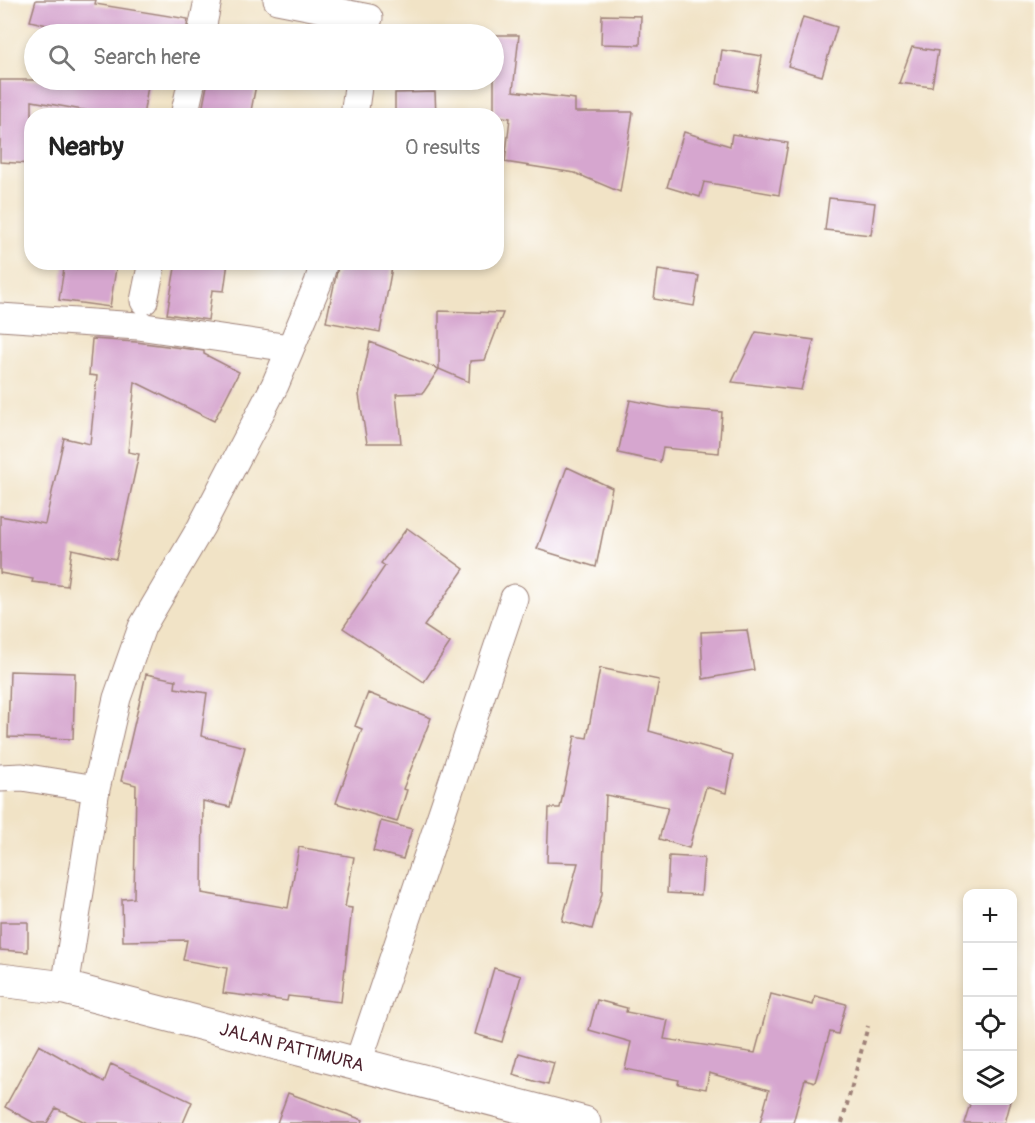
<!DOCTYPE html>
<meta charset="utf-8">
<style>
:root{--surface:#fff;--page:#f2f2f2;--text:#222;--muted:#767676;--line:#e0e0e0}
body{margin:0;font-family:Pangolin,sans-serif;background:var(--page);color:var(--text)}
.controls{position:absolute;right:18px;bottom:18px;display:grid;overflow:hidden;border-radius:12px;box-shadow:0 3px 9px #0003}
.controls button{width:54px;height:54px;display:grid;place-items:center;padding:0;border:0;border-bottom:2px solid var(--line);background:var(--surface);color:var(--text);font:30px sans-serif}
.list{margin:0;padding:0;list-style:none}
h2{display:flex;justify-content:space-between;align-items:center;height:78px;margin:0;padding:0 24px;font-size:26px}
h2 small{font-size:20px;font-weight:400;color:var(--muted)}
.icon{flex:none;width:33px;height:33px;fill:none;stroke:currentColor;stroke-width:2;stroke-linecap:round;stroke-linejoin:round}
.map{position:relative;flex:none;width:1035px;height:1123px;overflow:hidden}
.search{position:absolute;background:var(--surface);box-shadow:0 3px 9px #0003;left:24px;top:24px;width:480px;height:66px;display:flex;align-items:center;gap:15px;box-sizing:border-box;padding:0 21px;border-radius:33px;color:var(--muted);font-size:22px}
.panel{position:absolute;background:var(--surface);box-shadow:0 3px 9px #0003;left:24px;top:108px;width:480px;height:162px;border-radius:24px}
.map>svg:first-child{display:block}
</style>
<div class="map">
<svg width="1035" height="1123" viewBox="0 0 1035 1123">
<rect width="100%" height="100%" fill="#fff"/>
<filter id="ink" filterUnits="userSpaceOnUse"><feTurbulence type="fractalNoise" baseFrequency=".0167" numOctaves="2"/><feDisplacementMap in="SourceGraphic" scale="12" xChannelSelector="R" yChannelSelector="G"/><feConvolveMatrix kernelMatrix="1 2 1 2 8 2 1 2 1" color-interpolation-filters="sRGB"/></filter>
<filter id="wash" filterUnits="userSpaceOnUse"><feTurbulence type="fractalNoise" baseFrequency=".008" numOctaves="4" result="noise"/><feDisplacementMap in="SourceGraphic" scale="24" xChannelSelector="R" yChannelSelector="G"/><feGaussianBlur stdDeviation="1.35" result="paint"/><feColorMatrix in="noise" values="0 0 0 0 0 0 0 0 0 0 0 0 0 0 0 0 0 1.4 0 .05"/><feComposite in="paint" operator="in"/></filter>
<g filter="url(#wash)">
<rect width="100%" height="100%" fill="#f1e3c6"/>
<g id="blocks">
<path fill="#d6a6cf" d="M 36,0 L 96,0 L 95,4 L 188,19 L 186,34 L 85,34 L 30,21 Z
M 602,15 L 641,16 L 640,45 L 601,44 Z
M 803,17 L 837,27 L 822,76 L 788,66 Z
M 494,35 L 519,35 L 513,91 L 575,99 L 575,112 L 633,112 L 620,192 L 575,173 L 505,162 L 510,118 L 494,116 Z
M 912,47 L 938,51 L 932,87 L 899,83 Z
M 722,50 L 762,56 L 756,91 L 717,84 Z
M 0,80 L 149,80 L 143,116 L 88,116 L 89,111 L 32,101 L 32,164 L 0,162 Z
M 208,80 L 257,80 L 250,116 L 201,116 Z
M 435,92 L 436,116 L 395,116 L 395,93 Z
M 684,132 L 730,146 L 732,134 L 788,143 L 779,195 L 704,182 L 700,197 L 667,187 Z
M 829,198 L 875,203 L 871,235 L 825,230 Z
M 65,262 L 117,262 L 110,307 L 59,300 Z
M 176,262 L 228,262 L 224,291 L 212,290 L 208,320 L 167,314 Z
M 339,262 L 393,262 L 380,332 L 326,322 Z
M 658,270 L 699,276 L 694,306 L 654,299 Z
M 439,311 L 503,313 L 485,360 L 470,361 L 469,382 L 439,369 Z
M 756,332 L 814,340 L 801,390 L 732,382 Z
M 92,339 L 136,342 L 204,351 L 204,354 L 239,372 L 214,421 L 135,382 L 128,452 L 139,454 L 116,559 L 72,549 L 67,586 L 32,582 L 33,579 L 0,573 L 0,516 L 45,524 L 64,438 L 90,444 L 97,376 L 89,375 Z
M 370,342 L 439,369 L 423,393 L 396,394 L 401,443 L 367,443 L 359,395 Z
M 630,400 L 670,408 L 722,412 L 719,453 L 663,448 L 660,462 L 618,453 Z
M 567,467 L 612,488 L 596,567 L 537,549 Z
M 407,528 L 464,569 L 424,626 L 450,643 L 424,682 L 343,628 L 385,566 L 381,563 Z
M 747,630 L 754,670 L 703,679 L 701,632 Z
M 600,668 L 659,680 L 649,731 L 733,755 L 726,793 L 706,787 L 689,848 L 659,839 L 668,807 L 606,795 L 602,894 L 592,929 L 562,921 L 578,863 L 547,862 L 549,808 L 560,808 L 575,736 L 587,738 Z
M 10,671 L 75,673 L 73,739 L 8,737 Z
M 146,674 L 176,680 L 175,688 L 207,693 L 201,736 L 245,747 L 230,807 L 203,801 L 202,893 L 288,908 L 299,847 L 354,857 L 345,907 L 352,908 L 341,1002 L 288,996 L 287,1001 L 223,993 L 227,968 L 183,960 L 187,940 L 123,941 L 122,899 L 134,898 L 136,785 L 121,781 Z
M 368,693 L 431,718 L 403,789 L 407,790 L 397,822 L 336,803 L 362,729 L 355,726 Z
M 381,821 L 412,829 L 403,859 L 373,851 Z
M 669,856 L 704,858 L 701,895 L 667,893 Z
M 0,922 L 28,922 L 28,952 L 0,950 Z
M 494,968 L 521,976 L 502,1042 L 475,1034 Z
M 771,994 L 813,1005 L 815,996 L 846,1004 L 838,1034 L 830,1032 L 815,1082 L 805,1079 L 793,1123 L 760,1123 L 769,1090 L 709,1073 L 706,1089 L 678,1084 L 679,1080 L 625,1069 L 631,1042 L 589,1030 L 597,1000 L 627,1008 L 626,1012 L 668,1020 L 664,1039 L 755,1053 Z
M 39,1045 L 104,1082 L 111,1064 L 192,1102 L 183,1123 L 87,1123 L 56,1108 L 47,1123 L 34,1123 L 5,1107 Z
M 519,1053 L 554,1063 L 548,1085 L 513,1075 Z
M 288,1093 L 363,1120 L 362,1123 L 277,1123 Z
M 971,1101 L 1010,1101 L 1004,1123 L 964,1123 Z"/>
</g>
</g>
<g filter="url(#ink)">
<use href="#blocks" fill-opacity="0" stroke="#9e8178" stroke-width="1.5"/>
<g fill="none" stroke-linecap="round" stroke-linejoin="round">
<g stroke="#9e8178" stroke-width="29">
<path id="minor" d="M 277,0 L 369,18
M 201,34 L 208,0
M 184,116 L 192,80
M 354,116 L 359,80
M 144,301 L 152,262
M 0,317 L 138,326 L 290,348
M 0,778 L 22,777 L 96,789
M 65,988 L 96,789 L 117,698 L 142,627 L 201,527 L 275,385 L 318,283 L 324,262
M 358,1063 L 514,598"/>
</g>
<g stroke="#9e8178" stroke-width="35">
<g id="trunk">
<path id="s1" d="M 0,980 L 65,988 L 584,1123"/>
</g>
</g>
<path stroke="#9e8178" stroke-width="4" stroke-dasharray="4.5 4.5" stroke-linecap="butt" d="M 842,1123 L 868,1026"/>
<use href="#minor" stroke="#fff" stroke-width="27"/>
<use href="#trunk" stroke="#fff" stroke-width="33"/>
</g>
</g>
<g text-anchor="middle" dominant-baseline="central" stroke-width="4.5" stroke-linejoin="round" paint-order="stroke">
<g font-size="18" fill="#4a1f2b" stroke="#fff">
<text stroke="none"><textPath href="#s1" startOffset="300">JALAN PATTIMURA</textPath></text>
</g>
</g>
</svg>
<div class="controls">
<button>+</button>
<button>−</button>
<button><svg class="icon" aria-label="locate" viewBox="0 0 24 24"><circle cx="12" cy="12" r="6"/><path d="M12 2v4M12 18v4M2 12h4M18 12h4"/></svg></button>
<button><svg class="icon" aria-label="layers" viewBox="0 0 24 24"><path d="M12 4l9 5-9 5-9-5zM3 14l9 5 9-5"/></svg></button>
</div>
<div class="search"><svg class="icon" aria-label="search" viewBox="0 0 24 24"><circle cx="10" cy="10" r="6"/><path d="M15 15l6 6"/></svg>Search here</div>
<section class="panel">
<h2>Nearby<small>0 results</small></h2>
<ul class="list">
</ul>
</section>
</div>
